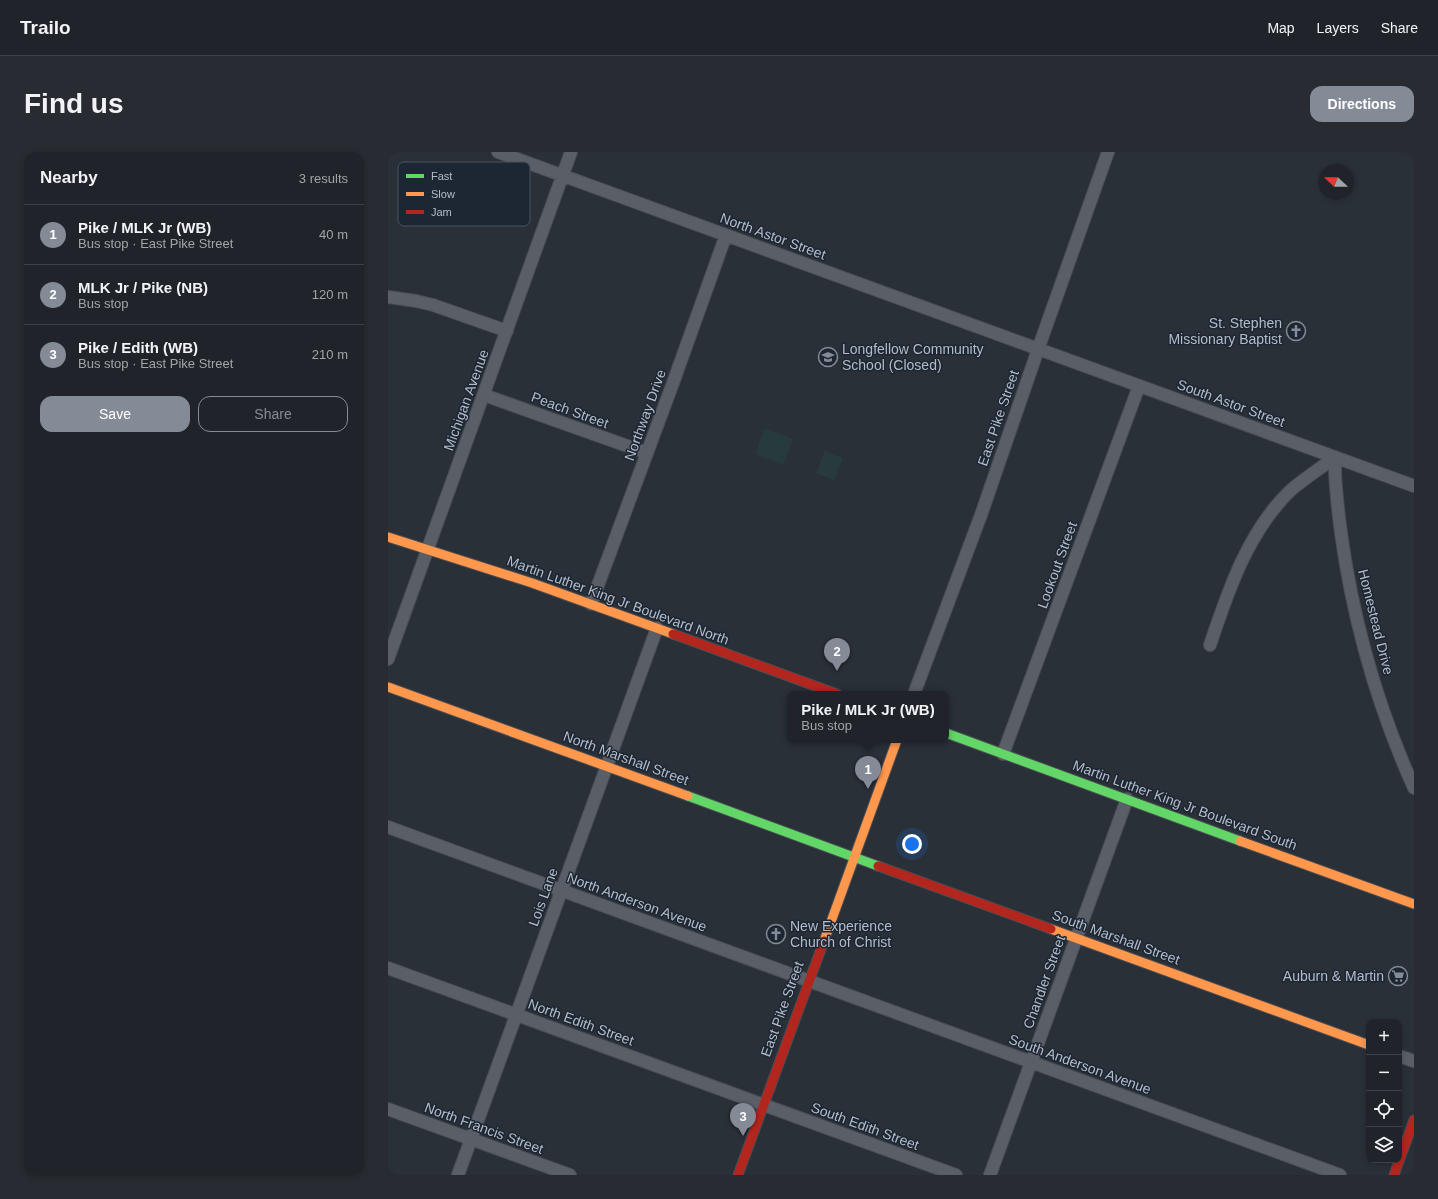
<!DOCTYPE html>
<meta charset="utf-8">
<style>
:root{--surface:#20242a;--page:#282c32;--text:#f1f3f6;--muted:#a2a4a8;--line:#3d4147;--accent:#848b96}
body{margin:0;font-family:Helvetica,sans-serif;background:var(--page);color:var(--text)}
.controls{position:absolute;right:12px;bottom:12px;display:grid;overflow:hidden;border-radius:8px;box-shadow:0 2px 6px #0003}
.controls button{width:36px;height:36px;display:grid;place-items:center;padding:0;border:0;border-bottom:1px solid var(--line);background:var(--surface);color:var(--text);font:20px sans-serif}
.compass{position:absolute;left:930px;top:12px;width:36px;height:36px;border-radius:50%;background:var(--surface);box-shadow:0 2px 6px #0003;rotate:292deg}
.you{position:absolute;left:524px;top:692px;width:14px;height:14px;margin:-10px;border:3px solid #fff;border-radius:50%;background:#1a73e8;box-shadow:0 0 0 6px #1a73e833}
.badge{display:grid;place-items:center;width:26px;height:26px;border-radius:50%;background:var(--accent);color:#fff;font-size:13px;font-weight:700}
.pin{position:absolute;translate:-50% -33px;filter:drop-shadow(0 1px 2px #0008)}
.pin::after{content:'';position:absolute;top:21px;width:14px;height:12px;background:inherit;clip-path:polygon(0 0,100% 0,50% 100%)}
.popup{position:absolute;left:399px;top:539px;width:162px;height:52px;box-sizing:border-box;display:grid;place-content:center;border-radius:8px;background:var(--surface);filter:drop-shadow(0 1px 3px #0005);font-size:13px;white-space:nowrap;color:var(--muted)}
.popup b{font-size:15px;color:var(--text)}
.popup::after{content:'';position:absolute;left:50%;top:100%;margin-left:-8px;border:8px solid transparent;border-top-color:var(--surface)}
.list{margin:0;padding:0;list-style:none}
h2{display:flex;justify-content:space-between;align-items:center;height:52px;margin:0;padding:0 16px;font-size:17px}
h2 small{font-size:13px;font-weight:400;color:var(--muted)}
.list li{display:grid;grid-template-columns:26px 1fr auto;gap:12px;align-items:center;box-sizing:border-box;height:60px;padding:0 16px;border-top:1px solid var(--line)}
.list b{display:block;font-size:15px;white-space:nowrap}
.list p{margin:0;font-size:13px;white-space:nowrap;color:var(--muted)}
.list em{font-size:13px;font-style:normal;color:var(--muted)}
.actions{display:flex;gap:8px;padding:12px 16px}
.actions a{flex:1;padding:9px 0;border:1px solid var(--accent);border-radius:12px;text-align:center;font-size:14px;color:var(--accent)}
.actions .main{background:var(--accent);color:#fff}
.icon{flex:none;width:22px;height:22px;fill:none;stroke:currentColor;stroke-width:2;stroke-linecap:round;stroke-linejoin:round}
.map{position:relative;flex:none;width:1026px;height:1023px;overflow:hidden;border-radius:12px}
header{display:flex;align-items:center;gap:24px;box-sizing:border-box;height:56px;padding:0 20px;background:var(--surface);border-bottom:1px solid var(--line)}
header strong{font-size:19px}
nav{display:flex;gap:22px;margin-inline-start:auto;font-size:14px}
.intro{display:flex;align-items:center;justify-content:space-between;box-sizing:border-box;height:96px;padding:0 24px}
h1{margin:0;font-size:28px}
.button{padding:10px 18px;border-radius:12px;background:var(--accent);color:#fff;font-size:14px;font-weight:700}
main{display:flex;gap:24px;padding:0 24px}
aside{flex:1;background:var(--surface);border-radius:12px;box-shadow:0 2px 6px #0003}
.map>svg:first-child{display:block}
</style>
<header>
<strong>Trailo</strong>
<nav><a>Map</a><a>Layers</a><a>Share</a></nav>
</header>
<div class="intro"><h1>Find us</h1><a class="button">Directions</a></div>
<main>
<aside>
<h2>Nearby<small>3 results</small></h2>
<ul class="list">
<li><span class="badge">1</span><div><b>Pike / MLK Jr (WB)</b><p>Bus stop · East Pike Street</p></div><em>40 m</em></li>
<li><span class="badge">2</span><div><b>MLK Jr / Pike (NB)</b><p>Bus stop</p></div><em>120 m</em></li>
<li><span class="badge">3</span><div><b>Pike / Edith (WB)</b><p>Bus stop · East Pike Street</p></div><em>210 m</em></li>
</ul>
<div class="actions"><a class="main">Save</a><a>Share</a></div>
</aside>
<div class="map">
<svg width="1026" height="1023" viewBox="0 0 1026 1023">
<rect width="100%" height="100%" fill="#2a3038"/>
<path fill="#273a3e" d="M 377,276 L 405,287 L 395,313 L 367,302 Z
M 437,299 L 455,306 L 446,328 L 428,321 Z"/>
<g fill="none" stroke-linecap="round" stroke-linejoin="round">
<g stroke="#484c53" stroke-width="14">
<path id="street" d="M 110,0 L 1026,334
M 0,145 L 28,149 L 45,153 L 119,179
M 96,243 L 259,301
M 947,305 C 946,330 950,356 953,381 C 965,468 990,556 1026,636
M 203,452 L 285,231 L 338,83
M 822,493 C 840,439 860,379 903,338 C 917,326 933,316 947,305
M 0,507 L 183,0
M 526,542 L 593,363 L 654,186 L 720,0
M 615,602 L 751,234
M 0,675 L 952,1023
M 0,816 L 568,1023
M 1011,904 L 1026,909
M 0,957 L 182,1023
M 70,1023 L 269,476
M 602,1023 L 739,647"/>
</g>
<g stroke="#484c53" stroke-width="11">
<path id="fast" d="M 558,581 L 852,689
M 300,644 L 490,714"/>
</g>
<g stroke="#484c53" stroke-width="11">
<path id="slow" d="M 0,385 L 144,431 L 285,482
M 0,535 L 300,644
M 852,689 L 1026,752
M 663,777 L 981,893
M 436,789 L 509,588"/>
</g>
<g stroke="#484c53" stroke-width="11">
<path id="jam" d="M 285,482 L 449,542
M 490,714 L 663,777
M 350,1023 L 436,789
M 1006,1023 L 1026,968"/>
</g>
<use href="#street" stroke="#5a5e66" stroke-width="12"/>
<use href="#fast" stroke="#63d668" stroke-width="9"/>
<use href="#slow" stroke="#ff974d" stroke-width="9"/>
<use href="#jam" stroke="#b3261e" stroke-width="9"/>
</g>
<defs>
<g id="church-ring" transform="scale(1)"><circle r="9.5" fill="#1d2633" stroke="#848b96" stroke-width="1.5"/><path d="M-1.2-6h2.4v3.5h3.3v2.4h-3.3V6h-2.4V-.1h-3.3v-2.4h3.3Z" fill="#848b96"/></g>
<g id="school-ring" transform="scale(1)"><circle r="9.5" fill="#1d2633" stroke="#848b96" stroke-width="1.5"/><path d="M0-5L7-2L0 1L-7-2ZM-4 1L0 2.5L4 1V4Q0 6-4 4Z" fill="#848b96"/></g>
<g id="supermarket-ring" transform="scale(1)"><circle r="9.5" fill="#1d2633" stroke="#848b96" stroke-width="1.5"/><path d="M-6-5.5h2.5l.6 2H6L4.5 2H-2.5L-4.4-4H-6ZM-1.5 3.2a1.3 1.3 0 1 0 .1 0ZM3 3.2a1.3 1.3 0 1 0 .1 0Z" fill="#848b96"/></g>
</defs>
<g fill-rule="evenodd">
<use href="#church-ring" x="908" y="179"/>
<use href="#school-ring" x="440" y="205"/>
<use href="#church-ring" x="388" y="782"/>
<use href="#supermarket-ring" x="1010" y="824"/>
</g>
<g text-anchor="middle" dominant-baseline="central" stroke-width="3" stroke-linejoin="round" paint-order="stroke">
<g font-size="14" fill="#b4bcc9" stroke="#1d2633">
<text transform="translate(385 84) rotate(20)">North Astor Street</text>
<text transform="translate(78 248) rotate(-70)">Michigan Avenue</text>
<text transform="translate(843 251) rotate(20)">South Astor Street</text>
<text transform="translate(182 258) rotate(20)">Peach Street</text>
<text transform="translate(257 263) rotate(-70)">Northway Drive</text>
<text transform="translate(610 266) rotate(-71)">East Pike Street</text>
<text transform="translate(669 413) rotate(-70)">Lookout Street</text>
<text transform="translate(230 448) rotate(20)">Martin Luther King Jr Boulevard North</text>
<text transform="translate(988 470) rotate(76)">Homestead Drive</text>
<text transform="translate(238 606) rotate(20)">North Marshall Street</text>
<text transform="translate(797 653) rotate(20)">Martin Luther King Jr Boulevard South</text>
<text transform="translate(155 745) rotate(-70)">Lois Lane</text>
<text transform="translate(249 750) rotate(20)">North Anderson Avenue</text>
<text transform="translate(728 785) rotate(20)">South Marshall Street</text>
<text transform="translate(656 830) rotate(-70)">Chandler Street</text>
<text transform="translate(394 857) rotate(-70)">East Pike Street</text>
<text transform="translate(193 870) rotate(20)">North Edith Street</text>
<text transform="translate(692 912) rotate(20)">South Anderson Avenue</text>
<text transform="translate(477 974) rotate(20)">South Edith Street</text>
<text transform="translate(96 976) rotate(20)">North Francis Street</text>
</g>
<g font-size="14" fill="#b4bcc9" stroke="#1d2633" text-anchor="end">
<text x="894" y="171">St. Stephen<tspan x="894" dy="16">Missionary Baptist</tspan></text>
<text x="454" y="197" text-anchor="start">Longfellow Community<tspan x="454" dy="16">School (Closed)</tspan></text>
<text x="402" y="774" text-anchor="start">New Experience<tspan x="402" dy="16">Church of Christ</tspan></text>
<text x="996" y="824">Auburn &amp; Martin</text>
</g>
</g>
<rect x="10" y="10" width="132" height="64" rx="6" fill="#1d2633" stroke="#4a5360" stroke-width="1"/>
<rect x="18" y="22" width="18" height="4" fill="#63d668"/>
<rect x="18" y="40" width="18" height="4" fill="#ff974d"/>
<rect x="18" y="58" width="18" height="4" fill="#b3261e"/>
<g font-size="11" fill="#b4bcc9">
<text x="43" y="28">Fast</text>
<text x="43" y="46">Slow</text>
<text x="43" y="64">Jam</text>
</g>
</svg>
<div class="controls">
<button>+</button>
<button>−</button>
<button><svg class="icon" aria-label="locate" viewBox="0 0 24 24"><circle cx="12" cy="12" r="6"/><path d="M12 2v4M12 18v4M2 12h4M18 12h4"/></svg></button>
<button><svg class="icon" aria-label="layers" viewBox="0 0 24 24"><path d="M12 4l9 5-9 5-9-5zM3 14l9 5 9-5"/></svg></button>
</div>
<svg class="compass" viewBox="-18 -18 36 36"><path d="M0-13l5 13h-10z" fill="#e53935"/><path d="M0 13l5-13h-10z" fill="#a2a4a8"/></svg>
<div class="you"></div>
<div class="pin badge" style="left:480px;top:637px">1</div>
<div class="popup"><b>Pike / MLK Jr (WB)</b>Bus stop</div>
<div class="pin badge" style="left:449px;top:519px">2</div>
<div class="pin badge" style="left:355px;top:984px">3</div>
</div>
</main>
